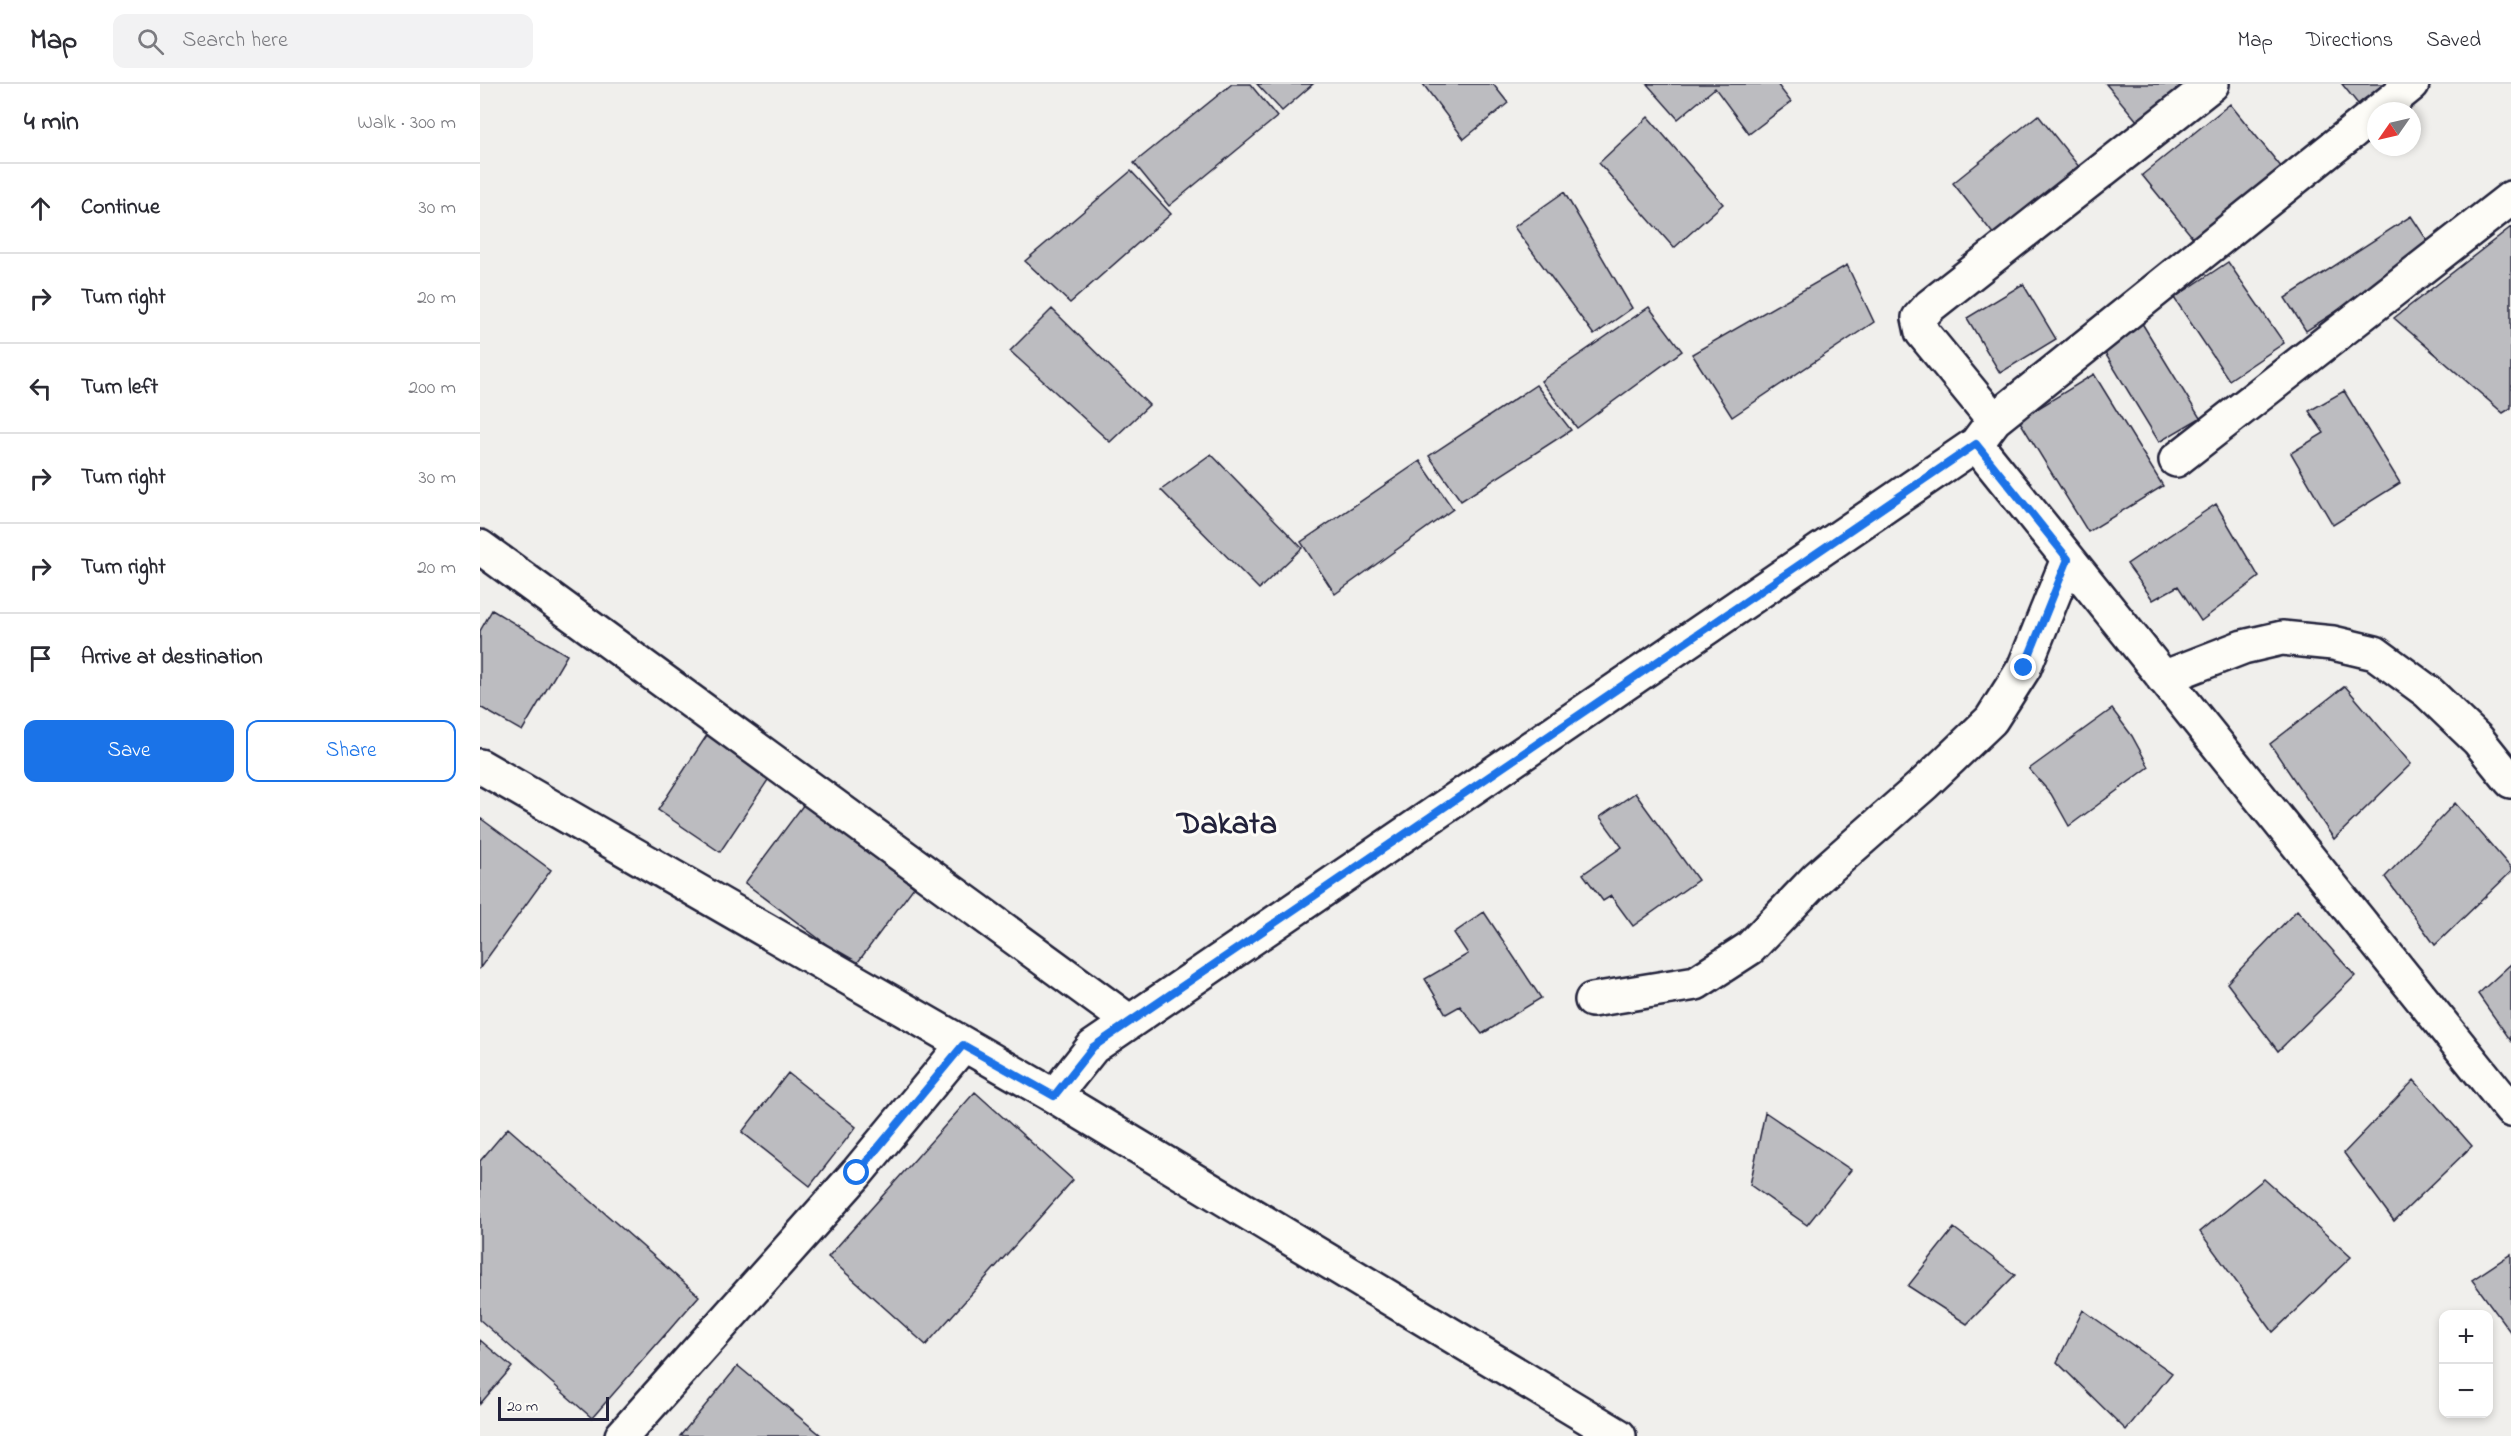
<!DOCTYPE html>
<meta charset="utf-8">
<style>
:root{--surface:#fff;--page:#f2f2f3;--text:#2b2b33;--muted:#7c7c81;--line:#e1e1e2;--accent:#1a73e8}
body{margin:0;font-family:"Indie Flower",sans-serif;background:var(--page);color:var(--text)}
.controls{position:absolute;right:18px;bottom:18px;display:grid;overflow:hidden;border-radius:12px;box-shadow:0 3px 9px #0003}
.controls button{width:54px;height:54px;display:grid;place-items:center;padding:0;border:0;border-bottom:2px solid var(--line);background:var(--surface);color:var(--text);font:30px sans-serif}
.compass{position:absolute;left:1887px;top:18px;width:54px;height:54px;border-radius:50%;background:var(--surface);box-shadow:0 3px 9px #0003;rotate:236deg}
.scale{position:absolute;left:18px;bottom:15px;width:111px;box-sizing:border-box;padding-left:6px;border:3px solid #22223b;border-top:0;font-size:16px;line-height:21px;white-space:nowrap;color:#22223b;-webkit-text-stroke:4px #fdfcf7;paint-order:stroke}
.stop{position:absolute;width:18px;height:18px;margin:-14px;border:4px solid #1a73e8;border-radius:50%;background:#fff}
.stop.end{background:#1a73e8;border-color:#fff;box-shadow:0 2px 6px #0008}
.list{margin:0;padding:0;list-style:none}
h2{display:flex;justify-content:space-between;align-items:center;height:78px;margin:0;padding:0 24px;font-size:26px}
h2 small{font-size:20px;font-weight:400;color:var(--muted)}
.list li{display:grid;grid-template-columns:39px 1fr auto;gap:18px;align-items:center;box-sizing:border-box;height:90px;padding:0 24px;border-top:2px solid var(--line)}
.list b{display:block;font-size:22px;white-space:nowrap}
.list em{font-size:20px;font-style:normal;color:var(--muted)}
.actions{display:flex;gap:12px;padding:18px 24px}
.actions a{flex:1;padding:14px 0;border:2px solid var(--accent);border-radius:12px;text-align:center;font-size:21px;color:var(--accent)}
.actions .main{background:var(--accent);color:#fff}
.icon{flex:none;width:33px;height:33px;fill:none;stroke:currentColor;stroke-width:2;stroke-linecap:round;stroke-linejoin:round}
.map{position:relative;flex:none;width:2031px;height:1352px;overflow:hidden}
header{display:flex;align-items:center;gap:36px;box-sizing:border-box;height:84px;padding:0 30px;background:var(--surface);border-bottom:2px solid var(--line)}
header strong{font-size:28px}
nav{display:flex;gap:33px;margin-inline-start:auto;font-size:21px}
.search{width:420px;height:54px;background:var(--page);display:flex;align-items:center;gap:15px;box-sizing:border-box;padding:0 21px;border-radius:12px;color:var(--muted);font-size:22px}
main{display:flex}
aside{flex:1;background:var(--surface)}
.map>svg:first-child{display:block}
</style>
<header>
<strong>Map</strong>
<div class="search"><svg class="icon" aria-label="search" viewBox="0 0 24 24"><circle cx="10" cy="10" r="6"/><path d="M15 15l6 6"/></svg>Search here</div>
<nav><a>Map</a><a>Directions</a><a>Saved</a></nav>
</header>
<main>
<aside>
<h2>4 min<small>Walk · 300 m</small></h2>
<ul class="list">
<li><svg class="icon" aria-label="ahead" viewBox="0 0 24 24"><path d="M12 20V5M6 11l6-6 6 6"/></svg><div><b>Continue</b></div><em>30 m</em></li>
<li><svg class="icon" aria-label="right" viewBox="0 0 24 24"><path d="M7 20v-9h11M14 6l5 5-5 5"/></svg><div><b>Turn right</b></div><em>20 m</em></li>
<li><svg class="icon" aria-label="left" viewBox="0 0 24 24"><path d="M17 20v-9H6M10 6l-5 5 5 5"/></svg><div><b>Turn left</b></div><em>200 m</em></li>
<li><svg class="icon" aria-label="right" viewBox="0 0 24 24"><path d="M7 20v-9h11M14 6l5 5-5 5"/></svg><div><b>Turn right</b></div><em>30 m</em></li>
<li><svg class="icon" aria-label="right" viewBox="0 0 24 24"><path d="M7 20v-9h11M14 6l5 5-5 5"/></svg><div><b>Turn right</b></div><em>20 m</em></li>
<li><svg class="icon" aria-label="arrive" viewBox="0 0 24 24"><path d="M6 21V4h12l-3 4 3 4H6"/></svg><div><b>Arrive at destination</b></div></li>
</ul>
<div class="actions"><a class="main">Save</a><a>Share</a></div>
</aside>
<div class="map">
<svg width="2031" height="1352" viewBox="0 0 2031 1352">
<rect width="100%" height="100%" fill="#f0efec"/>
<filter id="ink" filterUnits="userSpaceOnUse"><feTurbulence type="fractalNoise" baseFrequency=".0167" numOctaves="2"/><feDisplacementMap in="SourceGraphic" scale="12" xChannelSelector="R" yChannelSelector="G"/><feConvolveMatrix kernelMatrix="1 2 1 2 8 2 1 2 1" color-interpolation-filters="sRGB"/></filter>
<g filter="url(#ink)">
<path fill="#bcbcc0" stroke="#22223b" stroke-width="1.5" d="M 752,0 L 770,0 L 797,33 L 689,122 L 654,79 Z
M 777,0 L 833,0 L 802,27 Z
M 943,0 L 1013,0 L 1028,19 L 984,55 Z
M 1167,0 L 1297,0 L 1311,18 L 1269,50 L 1235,4 L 1198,35 Z
M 1626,0 L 1714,0 L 1663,44 Z
M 1862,0 L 1904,0 L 1878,20 Z
M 1750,20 L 1802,84 L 1714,155 L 1662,91 Z
M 1558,31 L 1604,89 L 1518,156 L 1473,99 Z
M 1168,33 L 1243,120 L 1194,164 L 1119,79 Z
M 651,87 L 691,130 L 590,219 L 545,177 Z
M 1084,108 L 1152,224 L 1114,251 L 1034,143 Z
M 1931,132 L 1953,165 L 1826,247 L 1805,214 Z
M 2031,143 L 2031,324 L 2023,329 L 1914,234 Z
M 1748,178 L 1804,259 L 1749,296 L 1694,214 Z
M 1367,181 L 1394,238 L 1252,333 L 1212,270 Z
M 1543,200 L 1576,255 L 1520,289 L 1487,234 Z
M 1169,223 L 1202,267 L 1097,344 L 1061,297 Z
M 572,225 L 669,321 L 630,358 L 530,267 Z
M 1660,236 L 1720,334 L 1679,358 L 1620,261 Z
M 1614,290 L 1683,402 L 1608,448 L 1539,336 Z
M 1056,301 L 1091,346 L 981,417 L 949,372 Z
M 1864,307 L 1920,399 L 1853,441 L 1811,369 L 1844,349 L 1829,327 Z
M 731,370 L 822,464 L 779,505 L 681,406 Z
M 940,377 L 973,425 L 855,510 L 821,458 Z
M 1736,420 L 1779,493 L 1721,537 L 1698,502 L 1673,516 L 1647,480 Z
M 12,526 L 87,571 L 42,647 L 0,623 L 0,547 Z
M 1865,602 L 1931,680 L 1854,755 L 1790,660 Z
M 1632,625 L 1652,652 L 1669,683 L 1589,742 L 1571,710 L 1549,685 Z
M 229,648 L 292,690 L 240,768 L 178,726 Z
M 1155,709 L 1218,796 L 1153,842 L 1131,812 L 1123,817 L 1103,790 L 1142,763 L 1120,733 Z
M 1975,719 L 2031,784 L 2031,788 L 1955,861 L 1905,793 Z
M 324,720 L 434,803 L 375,882 L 265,799 Z
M 0,734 L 71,786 L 0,884 Z
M 1817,826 L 1875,892 L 1798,967 L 1747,899 Z
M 1004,828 L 1061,914 L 1002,950 L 980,922 L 966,930 L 945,895 L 988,870 L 974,849 Z
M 2031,880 L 2031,957 L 1998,910 Z
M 308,989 L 376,1043 L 330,1102 L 262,1048 Z
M 1934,996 L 1992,1062 L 1914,1137 L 1864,1069 Z
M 495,1008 L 593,1096 L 446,1261 L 348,1173 Z
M 1285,1028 L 1371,1086 L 1327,1141 L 1270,1101 Z
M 28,1044 L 219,1212 L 112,1334 L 0,1236 L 0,1077 Z
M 1784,1095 L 1871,1173 L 1793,1248 L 1720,1148 Z
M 1474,1144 L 1535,1191 L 1487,1240 L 1428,1202 Z
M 2031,1170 L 2031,1249 L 1992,1196 Z
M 1603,1226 L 1692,1289 L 1646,1346 L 1577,1278 Z
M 0,1256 L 32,1283 L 0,1320 Z
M 258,1282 L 342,1352 L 200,1352 Z"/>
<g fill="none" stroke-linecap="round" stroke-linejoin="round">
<g stroke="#22223b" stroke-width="38">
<path id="minor" d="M 1899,27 L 1932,0
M 1514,336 L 1442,248 L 1439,234 L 1450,222 L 1732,0
M 1496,360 L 2031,1026
M 1696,376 L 2031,114
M 0,463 L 650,938
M 1683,594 L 1763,563 L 1802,554 L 1853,559 L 1895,569 L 1948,608 L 1998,656 L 2031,697
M 0,682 L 574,1012 L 1139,1352
M 1112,916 L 1216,899 L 1270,864 L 1337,794 L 1444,700 L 1511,636 L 1544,584 L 1588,475
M 574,1012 L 613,963 L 1496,360 L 1514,336 L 1896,29
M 142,1352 L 377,1089 L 483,961"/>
</g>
<use href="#minor" stroke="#fdfcf7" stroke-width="33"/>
</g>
</g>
<g fill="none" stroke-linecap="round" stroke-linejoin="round" filter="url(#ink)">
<path stroke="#1a73e8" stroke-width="8" d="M 377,1089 L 483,961 L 574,1012 L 613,963 L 1496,360 L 1588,475 L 1544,584"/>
</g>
<g text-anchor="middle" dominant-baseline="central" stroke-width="6" stroke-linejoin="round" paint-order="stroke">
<g font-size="32" font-weight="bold" fill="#22223b" stroke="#fdfcf7">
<text x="747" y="741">Dakata</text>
</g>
</g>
</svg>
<div class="controls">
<button>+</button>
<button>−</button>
</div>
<svg class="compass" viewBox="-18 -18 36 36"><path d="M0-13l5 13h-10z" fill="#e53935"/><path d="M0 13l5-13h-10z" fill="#7c7c81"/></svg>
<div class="scale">20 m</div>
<div class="stop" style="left:377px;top:1089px"></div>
<div class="stop end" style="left:1544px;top:584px"></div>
</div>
</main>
